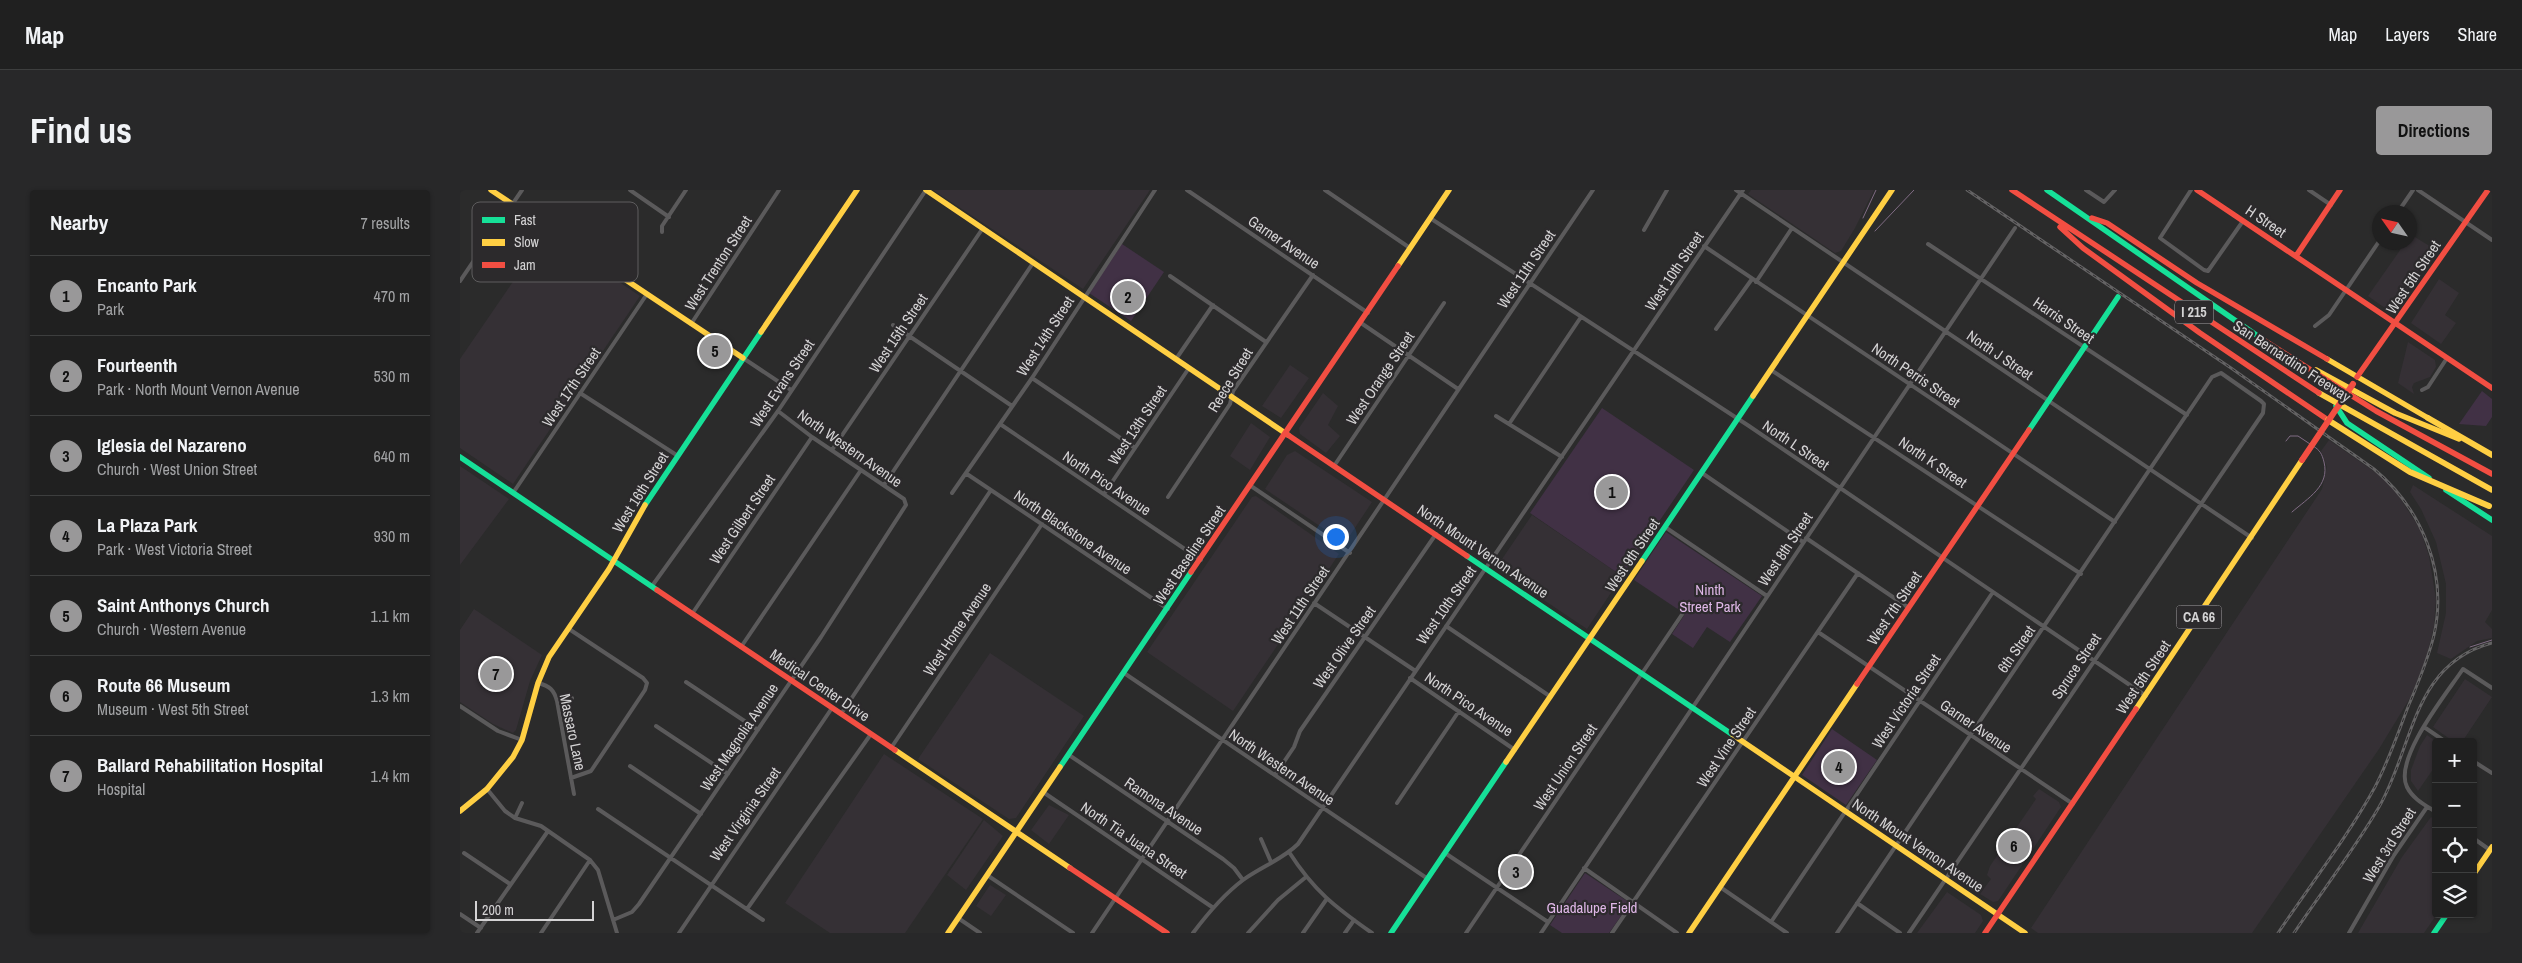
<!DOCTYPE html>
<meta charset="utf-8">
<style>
:root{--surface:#202020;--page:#282829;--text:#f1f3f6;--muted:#a2a3a5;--line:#3d3e3e;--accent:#999899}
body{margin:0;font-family:"Archivo Narrow",sans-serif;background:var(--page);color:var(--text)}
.controls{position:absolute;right:15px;bottom:15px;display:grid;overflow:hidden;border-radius:5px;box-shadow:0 1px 4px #0004}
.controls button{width:45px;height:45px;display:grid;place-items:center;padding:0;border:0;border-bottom:1px solid var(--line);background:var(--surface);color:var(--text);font:25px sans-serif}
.compass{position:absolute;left:1912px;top:15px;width:45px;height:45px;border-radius:50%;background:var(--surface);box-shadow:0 1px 4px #0004;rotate:304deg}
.scale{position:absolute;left:15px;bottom:12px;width:119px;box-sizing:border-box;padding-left:5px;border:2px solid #d4d3d4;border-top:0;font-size:14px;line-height:18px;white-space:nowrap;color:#d4d3d4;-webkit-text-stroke:4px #2c2a2c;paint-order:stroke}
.you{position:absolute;left:875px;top:346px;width:18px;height:18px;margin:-12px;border:4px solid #fff;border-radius:50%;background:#1a73e8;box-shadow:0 0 0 8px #1a73e833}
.badge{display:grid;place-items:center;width:32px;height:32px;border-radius:50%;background:var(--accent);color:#111;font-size:16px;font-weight:700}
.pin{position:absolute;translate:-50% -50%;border:2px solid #fff;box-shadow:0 1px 5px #0006}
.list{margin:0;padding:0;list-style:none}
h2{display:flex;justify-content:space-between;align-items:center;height:65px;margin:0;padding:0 20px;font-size:21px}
h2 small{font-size:16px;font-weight:400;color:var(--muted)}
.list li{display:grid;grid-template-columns:32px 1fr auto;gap:15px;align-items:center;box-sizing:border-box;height:80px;padding:0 20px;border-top:1px solid var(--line)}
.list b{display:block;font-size:19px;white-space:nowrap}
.list p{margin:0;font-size:16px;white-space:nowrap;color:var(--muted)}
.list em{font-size:16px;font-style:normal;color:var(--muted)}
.icon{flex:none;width:28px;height:28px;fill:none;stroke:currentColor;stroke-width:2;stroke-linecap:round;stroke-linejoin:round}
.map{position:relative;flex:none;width:2032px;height:743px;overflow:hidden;border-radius:5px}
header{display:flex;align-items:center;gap:30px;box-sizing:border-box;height:70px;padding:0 25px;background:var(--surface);border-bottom:1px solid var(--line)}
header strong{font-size:24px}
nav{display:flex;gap:28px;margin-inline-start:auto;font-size:18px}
.intro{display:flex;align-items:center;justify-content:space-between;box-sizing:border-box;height:120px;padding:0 30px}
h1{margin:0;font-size:35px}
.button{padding:12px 22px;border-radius:5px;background:var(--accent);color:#111;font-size:18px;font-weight:700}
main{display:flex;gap:30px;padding:0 30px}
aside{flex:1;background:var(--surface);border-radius:5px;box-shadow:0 1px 4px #0004}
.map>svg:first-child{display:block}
</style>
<header>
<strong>Map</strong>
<nav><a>Map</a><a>Layers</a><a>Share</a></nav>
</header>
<div class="intro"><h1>Find us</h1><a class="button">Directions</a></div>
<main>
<aside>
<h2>Nearby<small>7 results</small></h2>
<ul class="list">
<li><span class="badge">1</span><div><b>Encanto Park</b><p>Park</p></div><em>470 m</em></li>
<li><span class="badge">2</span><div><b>Fourteenth</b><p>Park · North Mount Vernon Avenue</p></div><em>530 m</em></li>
<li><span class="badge">3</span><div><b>Iglesia del Nazareno</b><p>Church · West Union Street</p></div><em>640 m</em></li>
<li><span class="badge">4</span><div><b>La Plaza Park</b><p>Park · West Victoria Street</p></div><em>930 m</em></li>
<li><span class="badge">5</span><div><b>Saint Anthonys Church</b><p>Church · Western Avenue</p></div><em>1.1 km</em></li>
<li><span class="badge">6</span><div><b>Route 66 Museum</b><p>Museum · West 5th Street</p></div><em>1.3 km</em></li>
<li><span class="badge">7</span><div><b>Ballard Rehabilitation Hospital</b><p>Hospital</p></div><em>1.4 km</em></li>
</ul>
</aside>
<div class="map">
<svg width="2032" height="743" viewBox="0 0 2032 743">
<rect width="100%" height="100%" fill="#2b2b2b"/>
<path fill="#353035" d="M 473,0 L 690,0 L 623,99 Z
M 1291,0 L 1414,0 L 1395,38 L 1381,61 L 1375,63 L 1288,4 Z
M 54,21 L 180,106 L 53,294 L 0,258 L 0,169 L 61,80 L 29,57 Z
M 1950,44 L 1976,60 L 1932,123 L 1908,106 L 1945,53 L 1950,52 Z
M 1979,89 L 1999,103 L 1985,125 L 1996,133 L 1981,154 L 1951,133 Z
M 1948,152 L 1975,170 L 1976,177 L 1970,187 L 1954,193 L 1952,197 L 1954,204 L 1938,193 Z
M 830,175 L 849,188 L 821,228 L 802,216 Z
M 863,203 L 878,216 L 868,235 L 880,246 L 866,263 L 840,244 L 839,238 Z
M 791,233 L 810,247 L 790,280 L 770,266 Z
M 1869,250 L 1925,289 L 1938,305 L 1960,339 L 1969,366 L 1976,409 L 1974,436 L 1966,469 L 1950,508 L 1919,559 L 1792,743 L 1578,743 L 1571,738 L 1862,299 L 1867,277 L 1861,261 Z
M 835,261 L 912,312 L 885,353 L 805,299 L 827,265 Z
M 0,276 L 49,309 L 0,375 Z
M 1953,295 L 2032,346 L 2032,420 L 2025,432 L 2032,439 L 2032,448 L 2017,451 L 1991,469 L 1977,463 L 1986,423 L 1986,394 L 1976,352 L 1961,319 L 1950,302 Z
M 796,306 L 879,364 L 773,521 L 687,462 L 792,307 Z
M 1072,325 L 1162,386 L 1127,439 L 1036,378 Z
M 14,419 L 82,465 L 70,491 L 56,540 L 53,543 L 33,534 L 0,512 L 0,440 Z
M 530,463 L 624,526 L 556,628 L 549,629 L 458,569 Z
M 2005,489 L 2032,507 L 2002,552 L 1994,552 L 1973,537 Z
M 1967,545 L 1977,552 L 1976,575 L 1958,601 L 1951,591 L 1951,580 L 1960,556 Z
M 424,564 L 523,629 L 445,743 L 370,743 L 325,713 Z
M 1579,599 L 1599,612 L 1601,617 L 1538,711 L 1533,712 L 1520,704 L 1531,689 L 1527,685 L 1530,676 L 1576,609 L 1573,606 Z
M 589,615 L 609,625 L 589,654 L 571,640 Z
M 1971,627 L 1976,630 L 1977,724 L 1964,743 L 1898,743 L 1942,667 Z
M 524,630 L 543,646 L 506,700 L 487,685 Z
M 530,695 L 546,705 L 531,726 L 516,716 Z
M 1487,702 L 1521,725 L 1523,731 L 1515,743 L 1457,743 Z"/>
<path fill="#413145" d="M 662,54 L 704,82 L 671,131 L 629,103 Z
M 2022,201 L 2032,209 L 2032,227 L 2026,236 L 1999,234 Z
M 1142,218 L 1234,280 L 1162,386 L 1070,323 Z
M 1206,342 L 1302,406 L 1270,452 L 1247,437 L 1233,458 L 1212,444 L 1225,424 L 1174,390 Z
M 1372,539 L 1417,570 L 1386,615 L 1342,585 Z
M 1125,683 L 1170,713 L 1149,743 L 1102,743 L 1090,735 Z"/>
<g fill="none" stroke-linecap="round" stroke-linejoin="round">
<path stroke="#806c84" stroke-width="1" d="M 1403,28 L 1416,0
M 1415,41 L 1454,0
M 1826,251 L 1830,246 L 1838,246 L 1850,254
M 1832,322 C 1848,308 1870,296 1864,272 C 1862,264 1860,260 1853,256
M 2010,457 L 2032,450"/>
<path stroke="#5b5a5b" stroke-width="4" d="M 170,0 L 209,27
M 727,0 L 908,123
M 865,0 L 950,58
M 1276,0 L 1792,348
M 1626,0 L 1644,12 L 1655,0
M 1731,0 L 1700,48 L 1744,80 L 1748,81 L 1783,31
M 1849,0 L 1871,15
M 1958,0 L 2032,50
M 1938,22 L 1953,0
M 970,28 L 1289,236 L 1686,506
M 1184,40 L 1207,0
M 202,42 L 202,36 L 226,0
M 1468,54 L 1727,225
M 1244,56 L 1655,332
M 710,86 L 806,152
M 0,91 L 62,0
M 1296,92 L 1332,38
M 901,133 L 998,199
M 231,134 L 319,0
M 433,135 L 552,216
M 1855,136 L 1869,125 L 1920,50
M 1256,139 L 1292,89
M 283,168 L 331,200
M 716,169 L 753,115
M 1311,180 L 1621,384
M 572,188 L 675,258
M 1962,200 L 1968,197 L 1987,168
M 120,203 L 218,266
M 1036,226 L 1102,267
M 540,234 L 741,370
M 1049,234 L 1121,127
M 372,260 L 523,38
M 874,276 L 984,113
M 1242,283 L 1343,352
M 507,284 L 708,419
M 424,295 L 573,73
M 791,296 L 890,363
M 53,303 L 187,104
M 492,303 L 572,188 L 695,0
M 644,304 L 729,178
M 708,307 L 770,214 L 773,201 L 853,85
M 1205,337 L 1307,406
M 1346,348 L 1449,418
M 192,396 L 318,221 L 466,0
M 854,413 L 954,480
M 232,424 L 352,247
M 986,436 L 1091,507
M 109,439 L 183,488 L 187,493 L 185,500 L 131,581 L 111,588
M 1358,442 L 1613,614
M 281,457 L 401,280
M 664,483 L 968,689
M 950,488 L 1055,560
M 226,492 L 298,540
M 78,493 C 90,496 94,500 97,511 L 114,604
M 97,511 L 112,508
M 0,516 L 38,541 L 62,550
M 381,524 L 531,300
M 196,536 L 268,584
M 1964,537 L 1986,552
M 431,558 L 582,334
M 609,565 L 763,669 L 774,678 L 783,690
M 2013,571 L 2032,583
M 170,576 L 241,624
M 815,585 L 834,557 L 840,541 L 976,344
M 27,599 L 45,621 L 55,628 L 81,636 L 130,670 L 138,680 L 157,743
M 583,602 L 752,717
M 937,613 L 999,521
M 138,619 L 303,730
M 1976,622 C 1965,615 1953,609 1947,597 C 1933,569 1987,503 2003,479 L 2032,498
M 55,628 L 62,613
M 2013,648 L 2030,660
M 801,649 L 811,672
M 829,662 C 854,701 875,717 912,743
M 4,663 L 50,694
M 985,663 L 1088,732
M 1124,678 L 1217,743
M 527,685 L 613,743
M 1260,697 L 1327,743
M 1397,713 L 1440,743
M 287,719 L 411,544
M 0,724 L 21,738
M 498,728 L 520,743
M 153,730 L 172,722 L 179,714 L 361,447 L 446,315 L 444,309 L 352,247 L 318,221
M 1311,732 L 1533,402
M 17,743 L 88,641
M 81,743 L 130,670
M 219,743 L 372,518
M 632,743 L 1133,0
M 733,743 C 748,723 763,705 783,690 C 801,677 823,669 838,654 L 1283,0
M 788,743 L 818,710 L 846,687
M 843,743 L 866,710
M 885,743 L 894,730
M 1006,743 L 1223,423
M 1081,743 L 1555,38
M 1152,743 L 1398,383
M 1377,743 L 1752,187 L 1761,183 L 1801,211 L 1804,214 L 1803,223 L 1449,743
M 1889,743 L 1934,665 L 1967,617"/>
<path stroke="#16e098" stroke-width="5.5" d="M 1587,0 L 1802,149
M 1876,216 L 1887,233 L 1969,288
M 1569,240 L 1658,107
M 0,267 L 197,400
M 1986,300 L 2032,330
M 185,315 L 301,142
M 1007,366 L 1273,545
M 1182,371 L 1293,206
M 600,577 L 731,382
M 931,743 L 1046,572
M 1974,743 L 1987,724"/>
<path stroke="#ffcf43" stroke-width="5.5" d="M 31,0 L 283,168
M 466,0 L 828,245
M 938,76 L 989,0
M 301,142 L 397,0
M 1867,169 L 1968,228
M 1856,180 L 1935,223 L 1999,249
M 1859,203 L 2032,300
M 1293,206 L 1432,0
M 1676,519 L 1842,270
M 1273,545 L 1565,743
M 435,560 L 610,678
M 1046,572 L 1182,371
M 0,621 L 27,599 L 53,567 L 62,550 L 78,493 L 89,467 L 149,379 L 185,315
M 2013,685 L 2032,657
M 488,743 L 600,577
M 1229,743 L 1397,494"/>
<path stroke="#f24e42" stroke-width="5.5" d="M 1552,0 L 1859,203
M 1737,0 L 2032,198
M 1632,28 L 1647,33 L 1737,93 L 1867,169
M 1600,37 L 1623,58 L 1740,143 L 1868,230
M 1836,66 L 1880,0
M 1802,149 L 1916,221 L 2032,284
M 1897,187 L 2028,0
M 828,245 L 1007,366
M 731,382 L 938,76
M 197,400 L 435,560
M 1397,494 L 1569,240
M 610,678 L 707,743
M 1525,743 L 1676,519"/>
<g stroke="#646364" stroke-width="3">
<path id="rail" d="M 1507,0 L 1771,178 L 1914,279 C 1962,319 1988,382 1974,445 C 1968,470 1958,493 1948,517 C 1938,543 1928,572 1915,597 C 1887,648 1850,695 1818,743
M 1834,743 C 1862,701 1894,660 1919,617 C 1954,556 1952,474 2032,453"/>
</g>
<use href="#rail" stroke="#2c2a2c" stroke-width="1" stroke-dasharray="4" stroke-linecap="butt"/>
<path stroke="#ffcf43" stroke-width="6" d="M 1968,228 L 2032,265
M 1868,230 L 1950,282 L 2029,316"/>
<path stroke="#f24e42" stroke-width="6" d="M 1842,270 L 1893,194"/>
</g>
<g text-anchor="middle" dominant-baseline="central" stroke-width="4.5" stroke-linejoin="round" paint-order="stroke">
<g fill="#2c2a2c" stroke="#a2a0a2" stroke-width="1">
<rect x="1715" y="110.5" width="38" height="23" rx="4"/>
<rect x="1716.5" y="415.5" width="45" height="23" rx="4"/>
</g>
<g font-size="14" font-weight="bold" fill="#d4d3d4">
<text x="1734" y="122">I 215</text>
<text x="1739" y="427">CA 66</text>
</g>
<g font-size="15" fill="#d4d3d4" stroke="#2c2a2c">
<text transform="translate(1806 31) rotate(34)">H Street</text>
<text transform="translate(824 52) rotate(34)">Garner Avenue</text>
<text transform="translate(258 73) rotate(-57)">West Trenton Street</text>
<text transform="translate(1066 79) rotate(-56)">West 11th Street</text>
<text transform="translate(1214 81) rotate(-56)">West 10th Street</text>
<text transform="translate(1953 87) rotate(-56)">West 5th Street</text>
<text transform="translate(1604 130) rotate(34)">Harris Street</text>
<text transform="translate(438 143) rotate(-56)">West 15th Street</text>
<text transform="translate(585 146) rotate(-57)">West 14th Street</text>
<text transform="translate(1540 165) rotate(34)">North J Street</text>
<text transform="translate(1832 171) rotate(33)">San Bernardino Freeway</text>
<text transform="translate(1456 185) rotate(34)">North Perris Street</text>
<text transform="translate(920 188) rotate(-56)">West Orange Street</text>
<text transform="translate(770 190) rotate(-59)">Reece Street</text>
<text transform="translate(322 193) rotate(-56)">West Evans Street</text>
<text transform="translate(111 197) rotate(-56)">West 17th Street</text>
<text transform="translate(677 235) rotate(-56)">West 13th Street</text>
<text transform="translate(1336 255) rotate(34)">North L Street</text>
<text transform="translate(390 258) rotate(35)">North Western Avenue</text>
<text transform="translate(1473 272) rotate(34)">North K Street</text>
<text transform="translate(647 293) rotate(34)">North Pico Avenue</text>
<text transform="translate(180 302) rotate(-58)">West 16th Street</text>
<text transform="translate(282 329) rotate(-56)">West Gilbert Street</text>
<text transform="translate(613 342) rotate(34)">North Blackstone Avenue</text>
<text transform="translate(1325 359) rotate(-56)">West 8th Street</text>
<text transform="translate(1023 361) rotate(34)">North Mount Vernon Avenue</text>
<text transform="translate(729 365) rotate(-56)">West Baseline Street</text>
<text transform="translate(1172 365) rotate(-56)">West 9th Street</text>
<text transform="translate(840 415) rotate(-56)">West 11th Street</text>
<text transform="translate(986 415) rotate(-55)">West 10th Street</text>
<text transform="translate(1434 418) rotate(-56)">West 7th Street</text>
<text transform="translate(497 439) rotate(-56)">West Home Avenue</text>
<text transform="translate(884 457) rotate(-55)">West Olive Street</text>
<text transform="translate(1556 459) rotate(-55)">6th Street</text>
<text transform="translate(1616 476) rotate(-56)">Spruce Street</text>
<text transform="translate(1683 487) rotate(-56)">West 5th Street</text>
<text transform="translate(360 495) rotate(34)">Medical Center Drive</text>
<text transform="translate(1446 511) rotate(-56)">West Victoria Street</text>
<text transform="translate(1009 514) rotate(34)">North Pico Avenue</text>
<text transform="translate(1516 536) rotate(34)">Garner Avenue</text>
<text transform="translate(113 542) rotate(78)">Massaro Lane</text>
<text transform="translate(279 547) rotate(-56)">West Magnolia Avenue</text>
<text transform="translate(1266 557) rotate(-56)">West Vine Street</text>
<text transform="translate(822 577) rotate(34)">North Western Avenue</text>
<text transform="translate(1105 577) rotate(-56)">West Union Street</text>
<text transform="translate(704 616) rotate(34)">Ramona Avenue</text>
<text transform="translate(285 624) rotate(-55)">West Virginia Street</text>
<text transform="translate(674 650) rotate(34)">North Tia Juana Street</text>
<text transform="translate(1458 655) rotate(34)">North Mount Vernon Avenue</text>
<text transform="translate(1929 655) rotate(-58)">West 3rd Street</text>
</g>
<g font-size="15" fill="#dfb7e7" stroke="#2c2a2c">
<text x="1250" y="399">Ninth<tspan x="1250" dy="17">Street Park</tspan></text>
<text x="1132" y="717">Guadalupe Field</text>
</g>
</g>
<rect x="12" y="12" width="166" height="80" rx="8" fill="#2c2a2c" stroke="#5e5d5e" stroke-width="1"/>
<rect x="22" y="27" width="23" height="6" fill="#16e098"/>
<rect x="22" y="49" width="23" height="7" fill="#ffcf43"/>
<rect x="22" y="72" width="23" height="6" fill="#f24e42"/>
<g font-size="14" fill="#d4d3d4">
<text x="54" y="35">Fast</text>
<text x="54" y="57">Slow</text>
<text x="54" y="80">Jam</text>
</g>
</svg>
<div class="controls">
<button>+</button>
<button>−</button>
<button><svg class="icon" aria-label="locate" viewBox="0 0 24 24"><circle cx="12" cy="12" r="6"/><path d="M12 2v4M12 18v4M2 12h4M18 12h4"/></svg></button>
<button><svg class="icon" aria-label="layers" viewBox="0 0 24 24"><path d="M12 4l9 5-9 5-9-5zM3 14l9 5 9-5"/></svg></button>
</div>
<svg class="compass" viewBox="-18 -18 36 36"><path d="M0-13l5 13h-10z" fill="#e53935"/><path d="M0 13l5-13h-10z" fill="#a2a3a5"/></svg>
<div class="scale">200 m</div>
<div class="you"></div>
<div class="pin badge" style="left:1152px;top:302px">1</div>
<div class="pin badge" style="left:668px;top:107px">2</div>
<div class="pin badge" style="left:1056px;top:682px">3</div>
<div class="pin badge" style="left:1379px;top:577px">4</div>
<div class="pin badge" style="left:255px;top:161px">5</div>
<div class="pin badge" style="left:1554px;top:656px">6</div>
<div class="pin badge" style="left:36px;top:484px">7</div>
</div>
</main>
